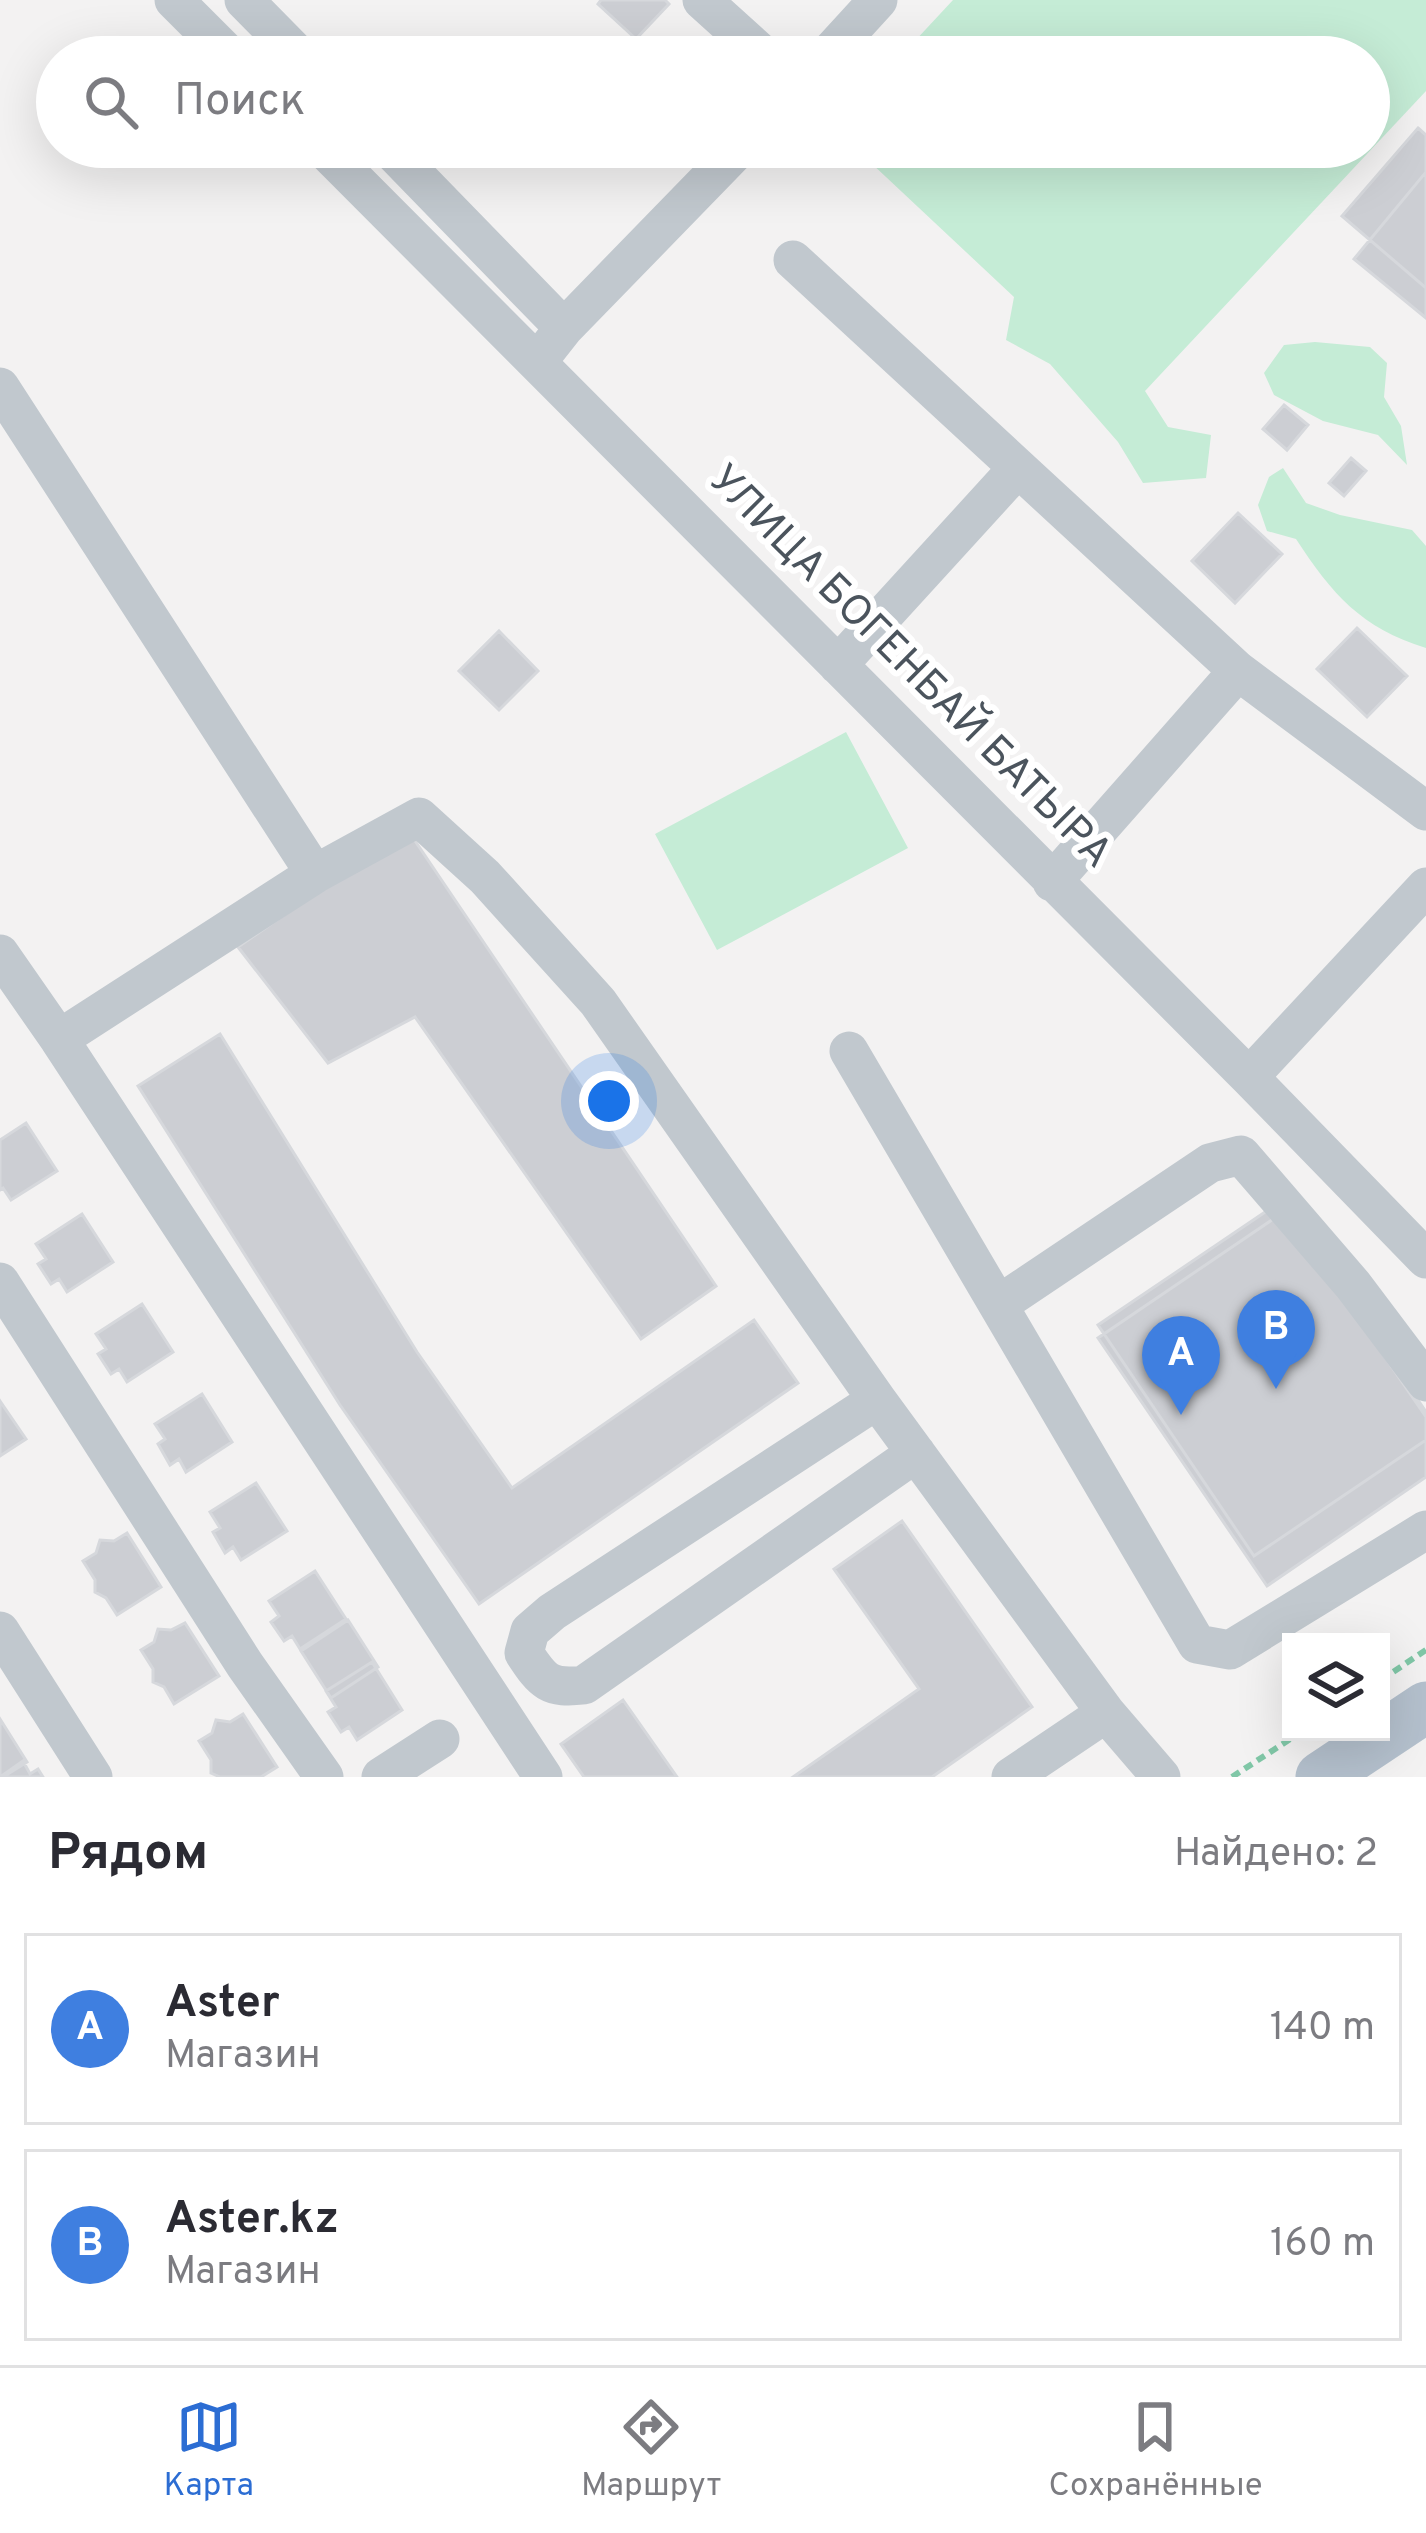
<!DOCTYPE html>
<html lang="ru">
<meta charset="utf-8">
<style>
:root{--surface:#fff;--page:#f2f2f3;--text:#2b2b33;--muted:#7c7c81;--line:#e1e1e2;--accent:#2c6dd3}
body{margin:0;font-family:Overpass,sans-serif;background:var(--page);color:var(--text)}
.controls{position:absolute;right:36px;bottom:36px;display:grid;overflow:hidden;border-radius:0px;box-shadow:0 12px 48px #0002}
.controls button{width:108px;height:108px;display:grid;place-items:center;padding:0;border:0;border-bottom:3px solid var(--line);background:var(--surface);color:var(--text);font:60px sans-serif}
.you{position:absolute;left:609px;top:1101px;width:42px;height:42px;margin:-30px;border:9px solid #fff;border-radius:50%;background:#1a73e8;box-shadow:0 0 0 18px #1a73e833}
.badge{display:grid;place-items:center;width:78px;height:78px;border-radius:50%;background:var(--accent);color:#fff;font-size:39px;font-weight:700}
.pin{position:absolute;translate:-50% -99px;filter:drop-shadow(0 3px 6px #0008)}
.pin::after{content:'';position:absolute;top:63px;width:42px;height:36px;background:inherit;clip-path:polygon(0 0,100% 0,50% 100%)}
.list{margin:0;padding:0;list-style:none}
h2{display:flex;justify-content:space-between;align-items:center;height:156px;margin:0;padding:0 48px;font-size:51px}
h2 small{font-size:39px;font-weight:400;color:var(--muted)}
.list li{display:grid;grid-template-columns:78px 1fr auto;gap:36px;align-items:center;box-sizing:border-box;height:192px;margin:0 24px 24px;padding:0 24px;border:3px solid var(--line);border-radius:0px}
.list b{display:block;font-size:45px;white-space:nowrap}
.list p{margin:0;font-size:39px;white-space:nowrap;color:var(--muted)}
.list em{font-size:39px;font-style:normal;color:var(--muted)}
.icon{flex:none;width:66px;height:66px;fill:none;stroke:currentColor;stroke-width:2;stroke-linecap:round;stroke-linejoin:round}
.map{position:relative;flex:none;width:1426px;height:1777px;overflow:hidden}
.search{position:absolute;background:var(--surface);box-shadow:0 12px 48px #0002;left:36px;right:36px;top:36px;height:132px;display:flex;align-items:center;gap:30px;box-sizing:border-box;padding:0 42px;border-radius:66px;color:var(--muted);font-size:45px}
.sheet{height:588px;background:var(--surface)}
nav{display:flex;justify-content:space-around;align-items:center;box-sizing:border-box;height:168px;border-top:3px solid var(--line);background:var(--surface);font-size:33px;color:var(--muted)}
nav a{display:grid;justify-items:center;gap:6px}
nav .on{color:var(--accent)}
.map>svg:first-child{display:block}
</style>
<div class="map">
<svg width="1426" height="1777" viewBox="0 0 1426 1777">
<rect width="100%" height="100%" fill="#f3f2f2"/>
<path fill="#c5ecd6" d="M 953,0 L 1426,0 L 1426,91 L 1145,391 L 1168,427 L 1211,435 L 1206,478 L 1143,483 L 1118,442 L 1050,364 L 1006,340 L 1014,297 L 854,147 L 1369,147 L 1369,57 L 900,57 Z
M 1315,342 L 1370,347 L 1387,363 L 1384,397 L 1401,426 L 1407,465 L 1378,435 L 1323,421 L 1274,395 L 1264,373 L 1284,345 Z
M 1283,468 L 1306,503 L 1340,515 L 1412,530 L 1426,546 L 1426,648 C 1361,628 1332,594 1296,539 L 1267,531 L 1258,505 L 1269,477 Z
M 846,732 L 908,848 L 717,950 L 655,834 Z"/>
<path fill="#ccced3" stroke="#d6d8dc" stroke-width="3" d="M 601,0 L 665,0 L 669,4 L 636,39 L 598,4 Z
M 1418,128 L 1426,135 L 1426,288 L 1342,216 Z
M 1426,172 L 1426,318 L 1354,259 Z
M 1284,405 L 1308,425 L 1287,450 L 1263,429 Z
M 1351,458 L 1366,471 L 1344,496 L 1329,483 Z
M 1238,513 L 1282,554 L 1235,603 L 1192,561 Z
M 1357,628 L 1407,676 L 1367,717 L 1317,669 Z
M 499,631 L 538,671 L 499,710 L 459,671 Z
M 407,829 L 716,1286 L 641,1339 L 415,1017 L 328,1063 L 238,947 Z
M 220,1034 L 417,1352 L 512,1488 L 754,1320 L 798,1383 L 479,1604 L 340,1405 L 138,1086 Z
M 26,1123 L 57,1171 L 11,1200 L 3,1188 L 0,1190 L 0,1140 Z
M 1283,1200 L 1426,1412 L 1426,1440 L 1254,1556 L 1098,1325 Z
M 1285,1211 L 1426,1417 L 1426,1477 L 1267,1586 L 1098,1338 Z
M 82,1214 L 113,1262 L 67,1292 L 59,1279 L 51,1284 L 38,1264 L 46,1259 L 36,1244 Z
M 142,1304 L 173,1352 L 127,1382 L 119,1369 L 111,1374 L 98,1354 L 106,1349 L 96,1334 Z
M 202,1394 L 232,1442 L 186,1472 L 179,1459 L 170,1465 L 158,1444 L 165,1439 L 155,1424 Z
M 0,1401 L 26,1439 L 0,1456 Z
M 256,1483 L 287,1531 L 241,1560 L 233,1547 L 225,1553 L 213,1532 L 220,1528 L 210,1512 Z
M 902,1521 L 1032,1707 L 932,1777 L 793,1777 L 919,1689 L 834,1569 Z
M 127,1533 L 161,1587 L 117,1615 L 106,1598 L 95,1592 L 95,1580 L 83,1561 L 96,1553 L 100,1540 L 114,1541 Z
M 315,1571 L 346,1619 L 300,1649 L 292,1636 L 284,1641 L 271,1622 L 279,1616 L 269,1601 Z
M 348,1620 L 378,1667 L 331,1698 L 301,1651 Z
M 185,1623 L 219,1676 L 174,1704 L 164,1687 L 153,1682 L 153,1669 L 141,1650 L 154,1642 L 158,1629 L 171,1630 Z
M 372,1662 L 402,1710 L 357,1740 L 349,1727 L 341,1732 L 328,1712 L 336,1707 L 326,1691 Z
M 623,1700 L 677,1777 L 584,1777 L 561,1744 Z
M 243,1714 L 277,1767 L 261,1777 L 220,1777 L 211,1773 L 211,1760 L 199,1741 L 212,1733 L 216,1720 L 230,1722 Z
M 0,1719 L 27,1762 L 3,1777 L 0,1777 Z
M 23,1761 L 30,1774 L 38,1769 L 43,1777 L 0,1777 Z"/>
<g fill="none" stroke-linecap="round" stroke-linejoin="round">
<path stroke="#80c7a7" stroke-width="6" stroke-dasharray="9 6" stroke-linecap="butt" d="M 1381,1680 L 1426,1650
M 1232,1777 L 1301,1732"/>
<path stroke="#c1c8ce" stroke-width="39" d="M 174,0 L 231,57
M 244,0 L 300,57
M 702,0 L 765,57
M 826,57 L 878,0
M 322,147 L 1249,1077 L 1426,1259
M 388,147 L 564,328
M 793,260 L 1238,671 L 1426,811
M 538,361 L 564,328 L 740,147
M 0,387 L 315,874 L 419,817 L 485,877 L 598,1002 L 877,1400 L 1106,1713 L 1161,1777
M 838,665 L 1017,469
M 1052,882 L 1238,671
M 0,954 L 59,1039 L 543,1777
M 59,1039 L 315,874
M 849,1051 L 1197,1644 L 1230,1650 L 1426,1530
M 1249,1077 L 1426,887
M 0,1282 L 245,1665 L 324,1777
M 998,1305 L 1210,1163 L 1241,1155 L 1353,1285 L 1426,1382
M 877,1400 L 552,1612 L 530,1631 L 524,1653 C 543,1682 549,1689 584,1685 L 916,1453
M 0,1631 L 93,1777
M 381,1777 L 440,1739
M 1011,1777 L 1106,1713"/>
<path stroke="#b4c0cd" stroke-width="51" d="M 1321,1777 L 1426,1707"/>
</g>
<g text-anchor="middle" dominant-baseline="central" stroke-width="12" stroke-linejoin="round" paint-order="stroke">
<g font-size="42" fill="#4b545d" stroke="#fff">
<text transform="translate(909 668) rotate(45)">УЛИЦА БОГЕНБАЙ БАТЫРА</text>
</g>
</g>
</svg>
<div class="controls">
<button><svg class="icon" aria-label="layers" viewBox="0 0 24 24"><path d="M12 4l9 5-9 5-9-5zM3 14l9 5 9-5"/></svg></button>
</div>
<div class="you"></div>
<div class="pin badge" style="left:1181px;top:1415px;background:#3f7fe0">A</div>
<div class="pin badge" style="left:1276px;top:1389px;background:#3f7fe0">B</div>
<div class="search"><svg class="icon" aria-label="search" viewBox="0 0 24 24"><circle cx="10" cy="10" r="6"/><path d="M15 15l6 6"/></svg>Поиск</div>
</div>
<section class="sheet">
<h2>Рядом<small>Найдено: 2</small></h2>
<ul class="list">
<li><span class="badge" style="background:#3f7fe0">A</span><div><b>Aster</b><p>Магазин</p></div><em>140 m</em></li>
<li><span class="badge" style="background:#3f7fe0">B</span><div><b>Aster.kz</b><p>Магазин</p></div><em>160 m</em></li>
</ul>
</section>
<nav>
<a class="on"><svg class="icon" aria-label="map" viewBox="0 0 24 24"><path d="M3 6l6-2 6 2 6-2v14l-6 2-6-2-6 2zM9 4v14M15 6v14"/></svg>Карта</a>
<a><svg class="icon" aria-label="directions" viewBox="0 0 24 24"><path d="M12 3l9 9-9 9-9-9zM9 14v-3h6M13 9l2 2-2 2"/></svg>Маршрут</a>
<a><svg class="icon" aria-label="saved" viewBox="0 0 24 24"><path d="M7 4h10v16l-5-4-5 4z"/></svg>Сохранённые</a>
</nav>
